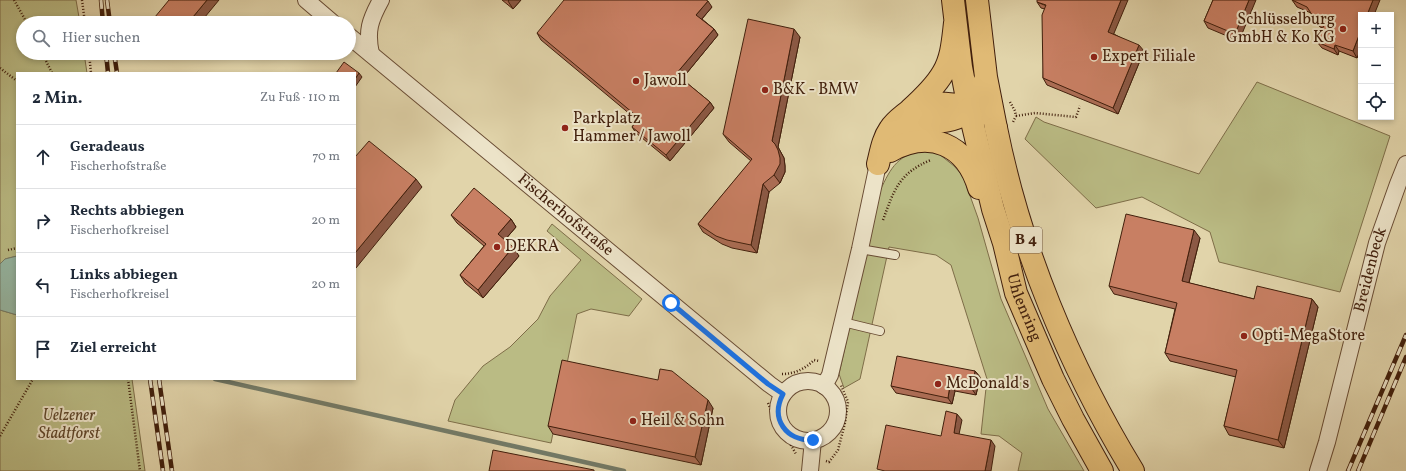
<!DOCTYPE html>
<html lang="de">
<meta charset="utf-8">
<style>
:root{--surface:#fff;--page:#f6f6f7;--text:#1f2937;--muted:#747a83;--line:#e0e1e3}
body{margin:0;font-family:Vollkorn,serif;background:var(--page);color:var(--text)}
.controls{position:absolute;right:12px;top:12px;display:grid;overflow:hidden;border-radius:0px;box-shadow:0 2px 6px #0003}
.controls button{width:36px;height:36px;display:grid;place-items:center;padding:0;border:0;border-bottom:1px solid var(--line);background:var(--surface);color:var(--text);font:20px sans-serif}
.stop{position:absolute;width:12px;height:12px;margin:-9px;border:3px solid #1a73e8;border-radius:50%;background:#fff}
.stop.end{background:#1a73e8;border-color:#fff;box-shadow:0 1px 4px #0008}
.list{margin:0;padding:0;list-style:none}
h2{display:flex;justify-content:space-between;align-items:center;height:52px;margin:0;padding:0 16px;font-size:17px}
h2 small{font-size:13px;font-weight:400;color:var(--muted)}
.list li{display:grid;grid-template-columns:26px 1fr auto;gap:12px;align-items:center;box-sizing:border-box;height:64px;padding:0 16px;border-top:1px solid var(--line)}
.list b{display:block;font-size:15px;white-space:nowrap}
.list p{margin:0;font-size:13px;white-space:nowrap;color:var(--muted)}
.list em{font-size:13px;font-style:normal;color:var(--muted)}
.icon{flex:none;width:22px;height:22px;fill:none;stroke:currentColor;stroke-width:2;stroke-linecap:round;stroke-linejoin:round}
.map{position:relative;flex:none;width:1406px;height:471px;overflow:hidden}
.search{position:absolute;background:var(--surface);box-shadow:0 2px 6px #0003;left:16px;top:16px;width:340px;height:44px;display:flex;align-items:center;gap:10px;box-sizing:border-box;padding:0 14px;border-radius:22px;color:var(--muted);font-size:15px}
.panel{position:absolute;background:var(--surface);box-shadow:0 2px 6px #0003;left:16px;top:72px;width:340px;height:308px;border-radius:0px}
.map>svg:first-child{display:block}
</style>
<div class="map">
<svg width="1406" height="471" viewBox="0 0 1406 471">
<rect width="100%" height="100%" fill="#e1d4aa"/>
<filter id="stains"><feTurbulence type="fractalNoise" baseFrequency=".005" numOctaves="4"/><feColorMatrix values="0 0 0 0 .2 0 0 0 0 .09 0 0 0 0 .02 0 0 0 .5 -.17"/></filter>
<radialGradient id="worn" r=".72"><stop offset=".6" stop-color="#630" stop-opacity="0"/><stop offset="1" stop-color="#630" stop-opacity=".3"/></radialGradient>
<path fill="#babb84" stroke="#7e6d48" d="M 0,0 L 76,0 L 80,23 L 23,23 L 23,53 L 84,53 L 87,73 L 17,73 L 17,256 L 5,259 L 0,264 Z
M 1257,82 L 1390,136 L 1340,292 L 1219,262 L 1210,232 L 1142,197 L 1096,208 L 1025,139 L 1036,117 L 1044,122 L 1199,174 Z
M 926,150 L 939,154 L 954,166 L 963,176 L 978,218 L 1001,299 L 1048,409 L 1084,471 L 1018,471 L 1022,453 L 999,436 L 981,434 L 987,379 L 951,265 L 936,255 L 889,247 L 860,379 L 844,388 L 839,374 L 880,191 C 891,167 898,154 926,150 Z
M 552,224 L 642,299 L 629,316 L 591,309 L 577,314 L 551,443 L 448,421 L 455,400 L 483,366 L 510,347 L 538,319 L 550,296 L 581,260 L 547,231 Z
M 0,310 L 17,315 L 17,379 L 132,379 L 145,471 L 0,471 Z"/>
<path fill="#95b8a5" stroke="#737b68" d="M 17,256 L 17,315 L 0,310 L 0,264 L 5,259 Z"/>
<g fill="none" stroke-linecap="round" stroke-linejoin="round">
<path stroke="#737b68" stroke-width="4.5" d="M 215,379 L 624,471"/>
<g stroke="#694c34" stroke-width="10">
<path id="lane" d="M 860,249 L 895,255
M 843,322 L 880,331"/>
</g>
<g stroke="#694c34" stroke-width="18">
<g id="street">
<path d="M 306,0 L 333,23"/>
<path id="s1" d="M 349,36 L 769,384 L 783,394"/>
<path d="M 371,54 C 366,31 370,20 381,0"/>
<circle cx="808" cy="411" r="30"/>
<path d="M 824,386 L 830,375 L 860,249 L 878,164"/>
<path d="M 810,471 L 813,440"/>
<path id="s2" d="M 1318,471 L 1327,442 L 1377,243 L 1398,184 L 1406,164"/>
</g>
</g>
<g stroke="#411f0c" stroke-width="24">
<path id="primary" d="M 953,0 L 961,67 L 969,109
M 977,0 L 986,77 L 996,128
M 910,110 C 933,101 958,101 979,114
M 891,149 C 901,139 913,130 926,125 C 935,121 944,122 953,119 C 971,115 982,93 986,77
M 878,164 C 881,152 883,139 890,129 C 895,121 903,116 910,110 C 921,100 935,87 943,73 C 952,58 953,40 955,23"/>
</g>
<g stroke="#411f0c" stroke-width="24">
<g id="highway">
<path id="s3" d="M 969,109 L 993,209 L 1004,243 L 1016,293 L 1053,379 L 1073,419 L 1102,471"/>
<path d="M 996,128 C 1020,248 1069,366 1133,471"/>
<path d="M 890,151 C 930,129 966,144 979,188"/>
</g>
</g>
<path stroke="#411f0c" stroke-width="2.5" stroke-dasharray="1 2" stroke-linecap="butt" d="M 14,0 L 27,23
M 82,0 L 85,23
M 42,53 L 52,73
M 89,53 L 91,73
M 0,68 L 17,81
M 1010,102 L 1015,111 L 1016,116 L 1013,122
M 1016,116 L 1035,113 L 1076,117 L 1080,106
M 883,220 C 894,190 899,173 931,160
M 8,250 L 17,248
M 782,374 C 794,374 805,369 814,360 L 819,361
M 128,379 L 140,471
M 768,403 L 781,433 L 788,440 L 796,454
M 0,436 L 33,379
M 826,461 L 829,462 L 838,450 L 845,423 L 848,402 L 841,385"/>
<use href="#lane" stroke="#ece3c8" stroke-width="8"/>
<use href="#street" stroke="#ece3c8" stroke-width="16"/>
<use href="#primary" stroke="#e0ba75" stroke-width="22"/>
<use href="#highway" stroke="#e0ba75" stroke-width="22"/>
<g stroke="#411f0c" stroke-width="4.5">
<path id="rail" d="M 101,0 L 103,23
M 107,0 L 110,23
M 106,53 L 108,73
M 114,53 L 117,73
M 150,379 L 163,471
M 159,379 L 172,471
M 1348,471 L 1406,335
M 1358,471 L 1406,357"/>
</g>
<use href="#rail" stroke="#ece3c8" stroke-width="3" stroke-dasharray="9" stroke-linecap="butt"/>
</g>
<path fill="#ac6d55" stroke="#411f0c" d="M 502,0 L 521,0 L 513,9 Z
M 1213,0 L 1239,41 L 1208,28 L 1204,21 Z
M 1292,0 L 1361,15 L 1361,48 L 1357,58 L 1339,51 L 1338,55 L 1322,48 L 1317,42 L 1323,28 L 1320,27 L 1311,13 L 1297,7 Z
M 1037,2 L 1114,34 L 1144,51 L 1118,114 L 1047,85 L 1043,78 L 1045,9 L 1041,8 Z
M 712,7 L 702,19 L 714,29 L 718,35 L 682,79 L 710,102 L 714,108 L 670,161 L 636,133 L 632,127 L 637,120 L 541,40 L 537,33 Z
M 800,37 L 778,147 L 784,158 L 785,166 L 785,172 L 780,183 L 769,192 L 757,253 L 732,248 L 722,244 L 703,232 L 698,224 L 751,161 L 729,142 L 723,134 Z
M 451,215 L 511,219 L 516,227 L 505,240 L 519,256 L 483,298 L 465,283 L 460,275 L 484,246 L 457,223 Z
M 1200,238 L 1189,283 L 1254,299 L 1312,299 L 1318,307 L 1284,448 L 1229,435 L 1224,426 L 1236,377 L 1170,361 L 1165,353 L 1175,309 L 1114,294 L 1109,286 Z
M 975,371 L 980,377 L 976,395 L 955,391 L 952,404 L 896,393 L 891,386 Z
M 713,408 L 701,465 L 553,434 L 548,426 Z"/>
<path fill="#8c5945" stroke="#411f0c" d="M 207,0 L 219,0 L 200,23 L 188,23 Z
M 509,0 L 521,0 L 513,9 L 508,1 Z
M 1121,0 L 1128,0 L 1112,38 L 1108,32 Z
M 1249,0 L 1256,0 L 1239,41 L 1235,34 Z
M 1373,0 L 1380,0 L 1374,15 L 1367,15 Z
M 708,1 L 712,7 L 700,21 L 696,15 Z
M 714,29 L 718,35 L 681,80 L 676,74 Z
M 794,29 L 800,37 L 778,147 L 784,158 L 785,166 L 785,172 L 780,183 L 774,175 L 772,141 Z
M 1361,30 L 1361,48 L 1357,58 L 1353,51 Z
M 1139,45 L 1144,51 L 1118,114 L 1113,108 Z
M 1335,45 L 1339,51 L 1338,55 L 1334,49 Z
M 171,53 L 176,53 L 173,56 Z
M 359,73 L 362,77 L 355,87 L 355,79 Z
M 710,102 L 714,108 L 670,161 L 666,155 Z
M 416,179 L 422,187 L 356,268 L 355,267 L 355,253 Z
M 763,184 L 769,192 L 757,253 L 751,245 Z
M 511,219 L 516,227 L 503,242 L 498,234 Z
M 1194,230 L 1200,238 L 1187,290 L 1182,281 Z
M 513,247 L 519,256 L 483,298 L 478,290 Z
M 1312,299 L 1318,307 L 1284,448 L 1278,440 Z
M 975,371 L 980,377 L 976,395 L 972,389 Z
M 950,385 L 955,391 L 952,404 L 948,398 Z
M 708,400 L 713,408 L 701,465 L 695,457 Z
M 957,414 L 962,420 L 958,439 L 954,433 Z
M 991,440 L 995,446 L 991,471 L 985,471 Z"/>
<path fill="#c87f63" stroke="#411f0c" d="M 169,0 L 207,0 L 188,23 L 150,23 Z
M 564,0 L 706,0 L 708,1 L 696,15 L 714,29 L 676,74 L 710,102 L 666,155 L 632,127 L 639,118 L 537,33 Z
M 1037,0 L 1121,0 L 1108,32 L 1139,45 L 1113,108 L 1043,78 L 1042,15 L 1046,5 L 1037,2 Z
M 1213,0 L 1249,0 L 1235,34 L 1204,21 Z
M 1292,0 L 1373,0 L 1367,15 L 1361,15 L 1361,30 L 1353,51 L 1335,45 L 1334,49 L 1317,42 L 1324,25 L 1316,21 L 1307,7 Z
M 748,19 L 794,29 L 772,141 L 775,144 L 778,150 L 780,158 L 780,164 L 774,175 L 763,184 L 751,245 L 727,240 L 716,236 L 698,224 L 752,159 L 723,134 Z
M 344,62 L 359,73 L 355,79 L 355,73 L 336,73 Z
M 369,141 L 416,179 L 355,253 L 355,157 Z
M 474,188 L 511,219 L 498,234 L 513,247 L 478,290 L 460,275 L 486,244 L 451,215 Z
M 1126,214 L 1194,230 L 1182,281 L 1254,299 L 1257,286 L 1312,299 L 1278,440 L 1224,426 L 1237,370 L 1165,353 L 1177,303 L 1109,286 Z
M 897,356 L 975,371 L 972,389 L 950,385 L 948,398 L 891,386 Z
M 562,360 L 658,380 L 660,369 L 672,371 L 708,400 L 695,457 L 548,426 Z
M 946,411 L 957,414 L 954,433 L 991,440 L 985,471 L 885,471 L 877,469 L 886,425 L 941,436 Z
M 493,450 L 594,470 L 594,471 L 489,471 Z"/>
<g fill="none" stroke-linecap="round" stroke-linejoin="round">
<path stroke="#1a73e8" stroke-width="5" d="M 671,303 L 768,384 L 783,394 C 770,419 786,441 813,440"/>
</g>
<g fill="#8f2418" stroke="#ece3c8" stroke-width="1.5">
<circle cx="1343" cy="29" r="4"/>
<circle cx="1094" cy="57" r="4"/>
<circle cx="636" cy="81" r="4"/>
<circle cx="765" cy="90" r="4"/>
<circle cx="565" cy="128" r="4"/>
<circle cx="497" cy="247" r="4"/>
<circle cx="1244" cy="336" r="4"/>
<circle cx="938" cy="384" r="4"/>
<circle cx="633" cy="421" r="4"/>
</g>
<g text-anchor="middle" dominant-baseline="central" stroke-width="4" stroke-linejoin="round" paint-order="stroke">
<rect fill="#ece3c8" stroke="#745a44" stroke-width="1" x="1010" y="227" width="32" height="26" rx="3"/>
<g font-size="15" font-weight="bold" fill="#411f0c">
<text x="1026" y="240">B 4</text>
</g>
<g font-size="16" fill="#411f0c" stroke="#ece3c8" text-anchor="start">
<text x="1335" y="20" text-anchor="end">Schlüsselburg<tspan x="1335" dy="18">GmbH &amp; Ko KG</tspan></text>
<text x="1102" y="57">Expert Filiale</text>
<text x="644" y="81">Jawoll</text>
<text x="773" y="90">B&amp;K - BMW</text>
<text x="573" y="119">Parkplatz<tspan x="573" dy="18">Hammer / Jawoll</tspan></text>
<text x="505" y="247">DEKRA</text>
<text x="1252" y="336">Opti-MegaStore</text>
<text x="946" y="384">McDonald's</text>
<text x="641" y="421">Heil &amp; Sohn</text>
</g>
<g font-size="16" fill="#411f0c" stroke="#ece3c8">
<text stroke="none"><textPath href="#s1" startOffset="281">Fischerhofstraße</textPath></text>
<text stroke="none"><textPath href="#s2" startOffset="208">Breidenbeck</textPath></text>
<text stroke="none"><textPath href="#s3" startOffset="206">Uhlenring</textPath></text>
</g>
<g font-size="16" font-style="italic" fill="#5f462a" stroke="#ece3c8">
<text x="69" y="416">Uelzener<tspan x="69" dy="18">Stadtforst</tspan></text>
</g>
</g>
<rect width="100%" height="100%" filter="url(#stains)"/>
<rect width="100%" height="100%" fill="url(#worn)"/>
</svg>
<div class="controls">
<button>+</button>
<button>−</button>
<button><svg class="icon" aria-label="locate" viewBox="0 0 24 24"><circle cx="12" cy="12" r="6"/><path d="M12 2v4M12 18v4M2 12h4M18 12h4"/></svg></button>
</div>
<div class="stop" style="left:671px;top:303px"></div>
<div class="stop end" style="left:813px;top:440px"></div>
<div class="search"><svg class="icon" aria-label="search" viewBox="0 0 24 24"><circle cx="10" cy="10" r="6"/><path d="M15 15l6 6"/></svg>Hier suchen</div>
<section class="panel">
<h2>2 Min.<small>Zu Fuß · 110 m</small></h2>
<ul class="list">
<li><svg class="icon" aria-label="ahead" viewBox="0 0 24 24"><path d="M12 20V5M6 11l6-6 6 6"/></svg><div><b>Geradeaus</b><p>Fischerhofstraße</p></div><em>70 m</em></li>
<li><svg class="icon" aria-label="right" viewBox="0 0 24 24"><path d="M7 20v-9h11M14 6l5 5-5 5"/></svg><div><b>Rechts abbiegen</b><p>Fischerhofkreisel</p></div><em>20 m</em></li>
<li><svg class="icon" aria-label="left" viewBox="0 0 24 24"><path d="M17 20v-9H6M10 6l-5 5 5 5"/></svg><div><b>Links abbiegen</b><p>Fischerhofkreisel</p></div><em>20 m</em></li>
<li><svg class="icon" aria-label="arrive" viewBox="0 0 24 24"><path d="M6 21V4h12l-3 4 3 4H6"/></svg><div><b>Ziel erreicht</b></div></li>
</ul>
</section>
</div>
